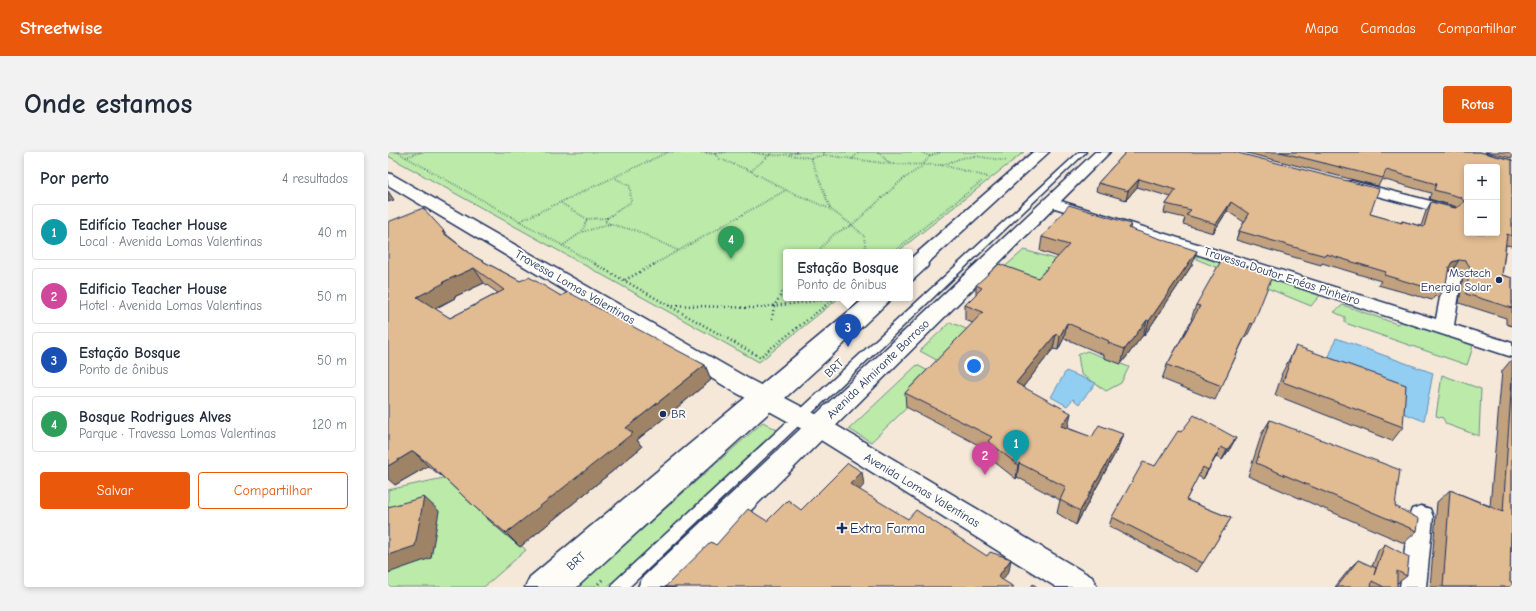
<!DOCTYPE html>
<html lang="pt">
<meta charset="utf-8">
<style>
:root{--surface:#fff;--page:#f2f2f3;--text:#1f2937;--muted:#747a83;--line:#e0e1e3;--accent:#ea580c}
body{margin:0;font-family:"Comic Neue",sans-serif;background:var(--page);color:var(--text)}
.controls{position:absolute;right:12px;top:12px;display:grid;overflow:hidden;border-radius:4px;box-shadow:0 2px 6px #0003}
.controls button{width:36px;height:36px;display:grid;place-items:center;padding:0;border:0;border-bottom:1px solid var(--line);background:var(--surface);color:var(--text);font:20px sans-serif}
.you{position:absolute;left:586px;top:214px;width:14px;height:14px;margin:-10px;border:3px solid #fff;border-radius:50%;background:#1a73e8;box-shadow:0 0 0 6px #1a73e833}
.badge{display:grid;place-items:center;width:26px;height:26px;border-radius:50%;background:var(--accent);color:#fff;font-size:13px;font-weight:700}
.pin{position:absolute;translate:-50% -33px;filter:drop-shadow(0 1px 2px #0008)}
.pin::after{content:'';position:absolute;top:21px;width:14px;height:12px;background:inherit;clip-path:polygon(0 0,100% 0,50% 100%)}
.popup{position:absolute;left:395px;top:97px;width:130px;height:52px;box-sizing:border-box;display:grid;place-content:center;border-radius:4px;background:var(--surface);filter:drop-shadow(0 1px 3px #0005);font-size:13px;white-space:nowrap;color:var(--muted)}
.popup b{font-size:15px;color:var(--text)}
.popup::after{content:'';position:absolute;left:50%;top:100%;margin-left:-8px;border:8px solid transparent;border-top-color:var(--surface)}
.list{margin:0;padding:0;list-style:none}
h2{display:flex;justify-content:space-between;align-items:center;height:52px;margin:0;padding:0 16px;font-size:17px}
h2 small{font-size:13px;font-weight:400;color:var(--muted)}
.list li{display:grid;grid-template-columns:26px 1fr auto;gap:12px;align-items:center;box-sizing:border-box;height:56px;margin:0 8px 8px;padding:0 8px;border:1px solid var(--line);border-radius:4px}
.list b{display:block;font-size:15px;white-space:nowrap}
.list p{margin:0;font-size:13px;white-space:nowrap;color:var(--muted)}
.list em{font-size:13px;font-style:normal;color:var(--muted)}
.actions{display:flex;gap:8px;padding:12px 16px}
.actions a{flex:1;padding:9px 0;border:1px solid var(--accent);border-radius:4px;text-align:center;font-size:14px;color:var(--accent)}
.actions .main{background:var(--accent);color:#fff}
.map{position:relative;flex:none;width:1124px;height:435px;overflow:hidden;border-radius:4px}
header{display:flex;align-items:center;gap:24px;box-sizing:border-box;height:56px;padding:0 20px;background:var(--accent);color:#fff}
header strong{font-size:19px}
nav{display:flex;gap:22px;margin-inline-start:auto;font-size:14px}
.intro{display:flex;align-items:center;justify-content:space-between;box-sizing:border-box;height:96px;padding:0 24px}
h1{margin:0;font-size:28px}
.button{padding:10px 18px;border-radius:4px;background:var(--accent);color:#fff;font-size:14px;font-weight:700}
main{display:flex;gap:24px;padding:0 24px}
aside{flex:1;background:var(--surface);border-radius:4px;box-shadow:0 2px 6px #0003}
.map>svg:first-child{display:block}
</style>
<header>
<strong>Streetwise</strong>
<nav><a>Mapa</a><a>Camadas</a><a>Compartilhar</a></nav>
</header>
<div class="intro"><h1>Onde estamos</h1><a class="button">Rotas</a></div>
<main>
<aside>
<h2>Por perto<small>4 resultados</small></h2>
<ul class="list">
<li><span class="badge" style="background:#0f9aa8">1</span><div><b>Edifício Teacher House</b><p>Local · Avenida Lomas Valentinas</p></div><em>40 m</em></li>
<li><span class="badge" style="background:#d1479c">2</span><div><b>Edificio Teacher House</b><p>Hotel · Avenida Lomas Valentinas</p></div><em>50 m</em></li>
<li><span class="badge" style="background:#1a4fb4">3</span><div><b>Estação Bosque</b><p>Ponto de ônibus</p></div><em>50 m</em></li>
<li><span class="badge" style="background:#2e9e5b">4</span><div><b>Bosque Rodrigues Alves</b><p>Parque · Travessa Lomas Valentinas</p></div><em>120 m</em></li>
</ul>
<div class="actions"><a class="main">Salvar</a><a>Compartilhar</a></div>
</aside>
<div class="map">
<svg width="1124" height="435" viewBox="0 0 1124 435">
<rect width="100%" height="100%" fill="#f5e8d9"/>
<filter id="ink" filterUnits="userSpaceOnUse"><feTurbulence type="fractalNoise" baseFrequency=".025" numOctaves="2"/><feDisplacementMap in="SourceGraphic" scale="8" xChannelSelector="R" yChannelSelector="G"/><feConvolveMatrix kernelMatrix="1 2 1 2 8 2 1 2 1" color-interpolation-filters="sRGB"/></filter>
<g filter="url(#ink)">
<path fill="#bbeaa9" stroke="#6b8c84" d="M 0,0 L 636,0 L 509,100 L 398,100 L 398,146 L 451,146 L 371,210 L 0,4 Z
M 636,98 L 694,115 L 725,130 L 605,125 Z
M 812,100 L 935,140 L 923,154 L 808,107 Z
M 955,153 L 1009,172 L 1016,167 L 1085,188 L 1084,198 L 1079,213 L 957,171 L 957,165 L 946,160 Z
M 562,170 L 583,179 L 554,211 L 532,199 Z
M 699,199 L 741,215 L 733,231 L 718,239 L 693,222 L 690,203 Z
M 529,213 L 551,225 L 483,290 L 461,277 Z
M 1054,223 L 1093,237 L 1091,284 L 1058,272 L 1055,266 L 1048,264 Z
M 375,270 L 391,279 L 219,435 L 189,435 Z
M 60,325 L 138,398 L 96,435 L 0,435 L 0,338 Z"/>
<path fill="#91cef1" stroke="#628eb6" d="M 948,186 L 1045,221 L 1036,269 L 932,229 Z
M 678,219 L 708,231 L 691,252 L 685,247 L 679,254 L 663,245 Z"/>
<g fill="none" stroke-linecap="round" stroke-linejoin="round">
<g stroke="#1b2f5e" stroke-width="3">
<path id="service" d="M 691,0 L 698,0 L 241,435 L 224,435 L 226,430 Z
M 536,110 L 539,111 L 540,113 L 539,115 L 525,128 L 522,129 L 522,121 L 533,111 Z
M 495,146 L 504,146 L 441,206 L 189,435 L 172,435 L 174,430 L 435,202 Z"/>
</g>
<g stroke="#1b2f5e" stroke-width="3">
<path id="minor" d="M 964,29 L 1066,55 L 1069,58 L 1066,61 L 1061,63 L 959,36 L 957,33 L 959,30 Z
M 663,46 L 1048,167 L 1056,124 L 1059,120 L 1065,119 L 1071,120 L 1074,124 L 1066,173 L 1124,191 L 1124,205 L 658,53 L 656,50 L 658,47 Z
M 1033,354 L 1042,357 L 1045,365 L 1038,435 L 1012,435 L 1021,365 L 1024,357 Z"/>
</g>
<g stroke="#1b2f5e" stroke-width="3">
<path id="tertiary" d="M 0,21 L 5,23 L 361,227 L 439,268 L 704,425 L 709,435 L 668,435 L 423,282 L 345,239 L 0,33 Z"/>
</g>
<g stroke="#1b2f5e" stroke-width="3">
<path id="trunk" d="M 645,0 L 661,0 L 529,121 L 522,123 L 522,107 Z
M 707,0 L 722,0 L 286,435 L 250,435 L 255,425 Z
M 477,146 L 499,146 L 496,150 L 381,250 L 174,435 L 137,435 L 142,425 Z"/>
</g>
<path stroke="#1b2f5e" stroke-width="2" stroke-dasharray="0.5 2" stroke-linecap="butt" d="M 9,0 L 209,113
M 311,0 L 326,2 L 332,7 L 363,19 L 398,38 L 442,57 L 464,73 L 446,82 L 429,100
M 364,0 C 379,4 394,5 409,0
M 436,0 L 436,3 L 502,12 L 554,13 L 600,25
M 490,0 L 501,11
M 327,2 L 338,0
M 401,3 L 423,6 L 436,3
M 542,4 L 553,0
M 18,5 L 33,0
M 423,6 L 442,56
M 464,7 L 471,0
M 554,13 L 574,6 L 587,4 L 619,9
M 363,19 L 385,0
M 173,51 L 199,67
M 219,66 L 217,70 L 222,72 L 194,80 L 199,67 Z
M 219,66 L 243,50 L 242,34 L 227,26
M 132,69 L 280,0
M 222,72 L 249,79 L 291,99
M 174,94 L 194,80
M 478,100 L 476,84 L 464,73 L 514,28 L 533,15 L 542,4 L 532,0
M 505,100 L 594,29
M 265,113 L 398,38"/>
<path stroke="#1b2f5e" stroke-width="2.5" stroke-dasharray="1 3" stroke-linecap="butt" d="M 207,112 L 372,205 L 447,146
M 237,128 L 267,112
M 281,153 L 367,156 L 445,147
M 384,167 L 386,154 L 398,135"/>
<path stroke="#1b2f5e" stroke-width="3" stroke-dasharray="1 3.5" stroke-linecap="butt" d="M 207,435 L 216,426"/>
<use href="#service" fill="#fdfcf7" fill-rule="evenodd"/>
<use href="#minor" fill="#fdfcf7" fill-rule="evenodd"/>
<use href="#tertiary" fill="#fdfcf7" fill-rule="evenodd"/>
<use href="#trunk" fill="#fdfcf7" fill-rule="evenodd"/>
</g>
<path fill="#c2a17e" stroke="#1b2f5e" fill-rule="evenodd" d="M 738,0 L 982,62 L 1013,71 L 1014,69 L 1033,74 L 1038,59 L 1043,50 L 1067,56 L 1068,55 L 1066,54 L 1041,47 L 1043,41 L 994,27 L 990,34 L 855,0 L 1092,0 L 1124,8 L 1124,94 L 1118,93 L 1114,123 L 1124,126 L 1124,174 L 1118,172 L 1118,166 L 1071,151 L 1075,124 L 1071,119 L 1065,118 L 1060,119 L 1057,136 L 1051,145 L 1047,144 L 1044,148 L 990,133 L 993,129 L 934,111 L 933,113 L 919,109 L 848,88 L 851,79 L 856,70 L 839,59 L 825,81 L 795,72 L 797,66 L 776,61 L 778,52 L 783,45 L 749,35 L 738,48 L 708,39 L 710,31 Z
M 1097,0 L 1124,0 L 1124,6 Z
M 743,72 L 742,77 L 804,113 L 756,184 L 755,183 L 733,212 L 716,206 L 716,203 L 676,186 L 670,198 L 665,197 L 635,235 L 680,276 L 730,296 L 688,373 L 669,361 L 672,348 L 629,325 L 628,327 L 599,304 L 600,298 L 518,255 L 517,241 L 585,171 L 577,168 L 577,153 L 588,142 L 588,133 L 650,126 L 670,105 L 652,99 L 654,85 Z
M 56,79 L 59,83 L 87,105 L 132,129 L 173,144 L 317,213 L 323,228 L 249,288 L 254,295 L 132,395 L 104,371 L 56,326 L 40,314 L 7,333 ZM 96,131 L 110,141 L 62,166 L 47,157 L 67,146 L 66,145 Z
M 808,153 L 865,172 L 858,186 L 857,185 L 827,248 L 774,227 L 779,213 L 804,167 L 803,167 Z
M 908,194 L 1015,275 L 1004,289 L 887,243 L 894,223 L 893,223 Z
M 1124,207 L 1124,399 L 1122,399 L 1122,429 L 1124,435 L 1042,435 L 1049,350 L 1062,338 L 1102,354 L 1114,219 Z
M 882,268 L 1007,354 L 1029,379 L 1016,391 L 860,324 L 874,281 Z
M 793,280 L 843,295 L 834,308 L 828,305 L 815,327 L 810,324 L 798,348 L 843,366 L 809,420 L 721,374 L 724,365 L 767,314 Z
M 997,392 L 1019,424 L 1010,431 L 1009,430 L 1009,435 L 947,435 L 963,415 L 970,408 L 984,415 L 990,399 Z"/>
<path fill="#9e8366" stroke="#1b2f5e" d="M 751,27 L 749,35 L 738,48 L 740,39 Z
M 0,39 L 6,48 L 0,50 Z
M 843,50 L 839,59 L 825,81 L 828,72 Z
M 809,99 L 804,113 L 756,184 L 761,169 Z
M 1071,108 L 1065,118 L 1058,119 L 1064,110 Z
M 86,116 L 96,131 L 66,145 L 67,146 L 41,159 L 29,145 L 55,130 Z
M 759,168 L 755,183 L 733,212 L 737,197 Z
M 679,171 L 676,186 L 670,198 L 672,184 Z
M 668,182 L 665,197 L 627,245 L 628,231 Z
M 317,213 L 323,228 L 249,288 L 254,295 L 132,395 L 118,381 L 238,276 Z
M 683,261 L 680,276 L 670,288 L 673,274 Z
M 735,282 L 730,296 L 688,373 L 692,359 Z
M 848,286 L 843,295 L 834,308 L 839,298 Z
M 833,295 L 828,305 L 815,327 L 820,318 Z
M 25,299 L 40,314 L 7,333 L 0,327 L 0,314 Z
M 631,311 L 629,325 L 628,327 L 630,313 Z
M 474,320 L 476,333 L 465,345 L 462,332 Z
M 36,345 L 51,359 L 43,406 L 0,421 L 0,403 Z
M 623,407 L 621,419 L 609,435 L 610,425 Z"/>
<path fill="#e1bb92" stroke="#1b2f5e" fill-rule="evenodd" d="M 738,0 L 846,0 L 991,37 L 982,62 L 1014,71 L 1014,69 L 1036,75 L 1043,50 L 1067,56 L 1072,54 L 1076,49 L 1072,45 L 1046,38 L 1048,32 L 998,18 L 995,26 L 892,0 L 1092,0 L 1124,8 L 1124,84 L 1119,82 L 1114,123 L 1124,126 L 1124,156 L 1078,142 L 1082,115 L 1078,109 L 1071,108 L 1064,110 L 1061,115 L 1057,136 L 1052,134 L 1051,139 L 996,123 L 998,120 L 938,102 L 938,104 L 923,100 L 851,79 L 861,62 L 843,50 L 828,72 L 798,63 L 803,58 L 778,52 L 788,38 L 751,27 L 740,39 L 710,31 ZM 1079,15 L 1109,15 L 1109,81 L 1079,81 Z
M 681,53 L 743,72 L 740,76 L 809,99 L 761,169 L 759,168 L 737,197 L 720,191 L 721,189 L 679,171 L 672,184 L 668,182 L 628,231 L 683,261 L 673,274 L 704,285 L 711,273 L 735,282 L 692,359 L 672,348 L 678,335 L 631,311 L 630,313 L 600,289 L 604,285 L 517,241 L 595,160 L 577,153 L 594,136 L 588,133 L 611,112 L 650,126 L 681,93 L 654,85 Z
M 35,56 L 56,79 L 54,80 L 87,105 L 132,129 L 141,125 L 173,144 L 180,140 L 317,213 L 238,276 L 245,281 L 118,381 L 89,357 L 41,312 L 25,299 L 0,314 L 0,70 ZM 86,116 L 116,138 L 62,166 L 29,145 L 56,131 L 55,130 Z
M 834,107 L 885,122 L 865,172 L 863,171 L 834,234 L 779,213 L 812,154 L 808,153 Z
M 908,194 L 1018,233 L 1015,275 L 895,230 L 902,209 L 901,209 Z
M 1124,226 L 1124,381 L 1123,381 L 1122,429 L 1124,430 L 1124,435 L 1055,435 L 1062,338 L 1115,360 Z
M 806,263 L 848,286 L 839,298 L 833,295 L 820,318 L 815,315 L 798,348 L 843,366 L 815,411 L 724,365 L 755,310 L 767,314 L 790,279 L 793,280 Z
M 882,268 L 1012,318 L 1007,354 L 1031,367 L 1029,379 L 868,311 Z
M 460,311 L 474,320 L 462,332 L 520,367 L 528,358 L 599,404 L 602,400 L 623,407 L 610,425 L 626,435 L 277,435 L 323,390 L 328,393 L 360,357 L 379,369 L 400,348 L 413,358 Z
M 36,345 L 27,394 L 0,403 L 0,355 Z
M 997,392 L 1021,405 L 1019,422 L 1019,424 L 1009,419 L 1009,435 L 996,435 L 984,429 L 983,435 L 949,435 L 970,408 L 988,416 L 986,423 Z
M 645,432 L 649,435 L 643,435 Z"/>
</g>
<g fill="#1b2f5e" stroke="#fdfcf7" stroke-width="1.5">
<circle cx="1111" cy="128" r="4"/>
<circle cx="275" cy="262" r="4"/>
<path d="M452 370h4v4h4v4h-4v4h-4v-4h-4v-4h4z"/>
</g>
<g text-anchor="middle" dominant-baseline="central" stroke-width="3.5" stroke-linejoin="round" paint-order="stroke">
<g font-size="12" fill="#1b2f5e" stroke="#fdfcf7" text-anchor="end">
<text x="1103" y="121">Msctech<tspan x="1103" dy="14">Energia Solar</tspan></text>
<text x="283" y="262" text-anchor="start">BR</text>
</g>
<g font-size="12" fill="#1b2f5e" stroke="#fdfcf7">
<text transform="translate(894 124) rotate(18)">Travessa Doutor Enéas Pinheiro</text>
<text transform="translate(187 135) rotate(30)">Travessa Lomas Valentinas</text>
<text transform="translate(446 216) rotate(-43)">BRT</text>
<text transform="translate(490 217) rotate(-44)">Avenida Almirante Barroso</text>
<text transform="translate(534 338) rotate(31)">Avenida Lomas Valentinas</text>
<text transform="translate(188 409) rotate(-42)">BRT</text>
</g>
<g font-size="14" fill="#1b2f5e" stroke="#fdfcf7" text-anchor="start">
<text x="462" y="376">Extra Farma</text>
</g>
</g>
</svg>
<div class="controls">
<button>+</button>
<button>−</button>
</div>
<div class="you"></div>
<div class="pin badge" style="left:628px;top:311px;background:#0f9aa8">1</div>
<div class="pin badge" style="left:597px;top:323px;background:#d1479c">2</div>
<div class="pin badge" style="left:460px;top:195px;background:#1a4fb4">3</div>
<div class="popup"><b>Estação Bosque</b>Ponto de ônibus</div>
<div class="pin badge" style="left:343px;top:107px;background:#2e9e5b">4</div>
</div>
</main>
